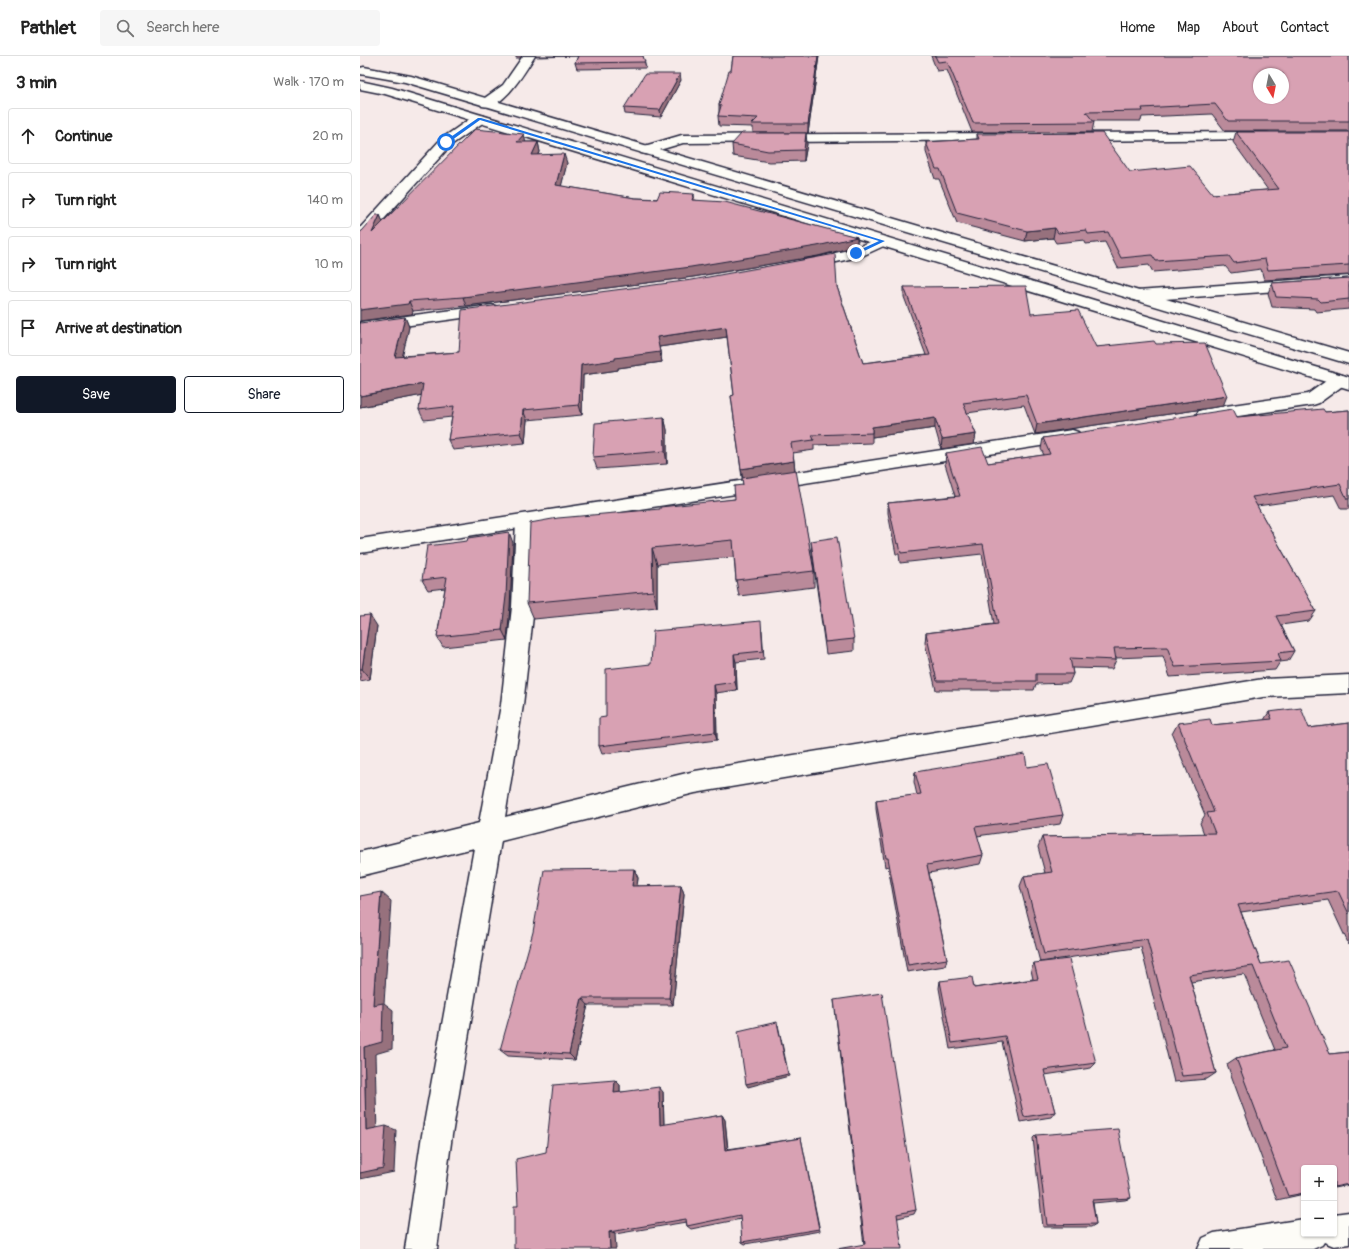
<!DOCTYPE html>
<meta charset="utf-8">
<style>
:root{--surface:#fff;--page:#f6f6f6;--text:#222;--muted:#767676;--line:#e0e0e0;--accent:#111827}
body{margin:0;font-family:Pangolin,sans-serif;background:var(--page);color:var(--text)}
.controls{position:absolute;right:12px;bottom:12px;display:grid;overflow:hidden;border-radius:4px;box-shadow:0 1px 3px #0004}
.controls button{width:36px;height:36px;display:grid;place-items:center;padding:0;border:0;border-bottom:1px solid var(--line);background:var(--surface);color:var(--text);font:20px sans-serif}
.compass{position:absolute;left:893px;top:12px;width:36px;height:36px;border-radius:50%;background:var(--surface);box-shadow:0 1px 3px #0004;rotate:170deg}
.stop{position:absolute;width:12px;height:12px;margin:-9px;border:3px solid #1a73e8;border-radius:50%;background:#fff}
.stop.end{background:#1a73e8;border-color:#fff;box-shadow:0 1px 4px #0008}
.list{margin:0;padding:0;list-style:none}
h2{display:flex;justify-content:space-between;align-items:center;height:52px;margin:0;padding:0 16px;font-size:17px}
h2 small{font-size:13px;font-weight:400;color:var(--muted)}
.list li{display:grid;grid-template-columns:26px 1fr auto;gap:12px;align-items:center;box-sizing:border-box;height:56px;margin:0 8px 8px;padding:0 8px;border:1px solid var(--line);border-radius:4px}
.list b{display:block;font-size:15px;white-space:nowrap}
.list em{font-size:13px;font-style:normal;color:var(--muted)}
.actions{display:flex;gap:8px;padding:12px 16px}
.actions a{flex:1;padding:9px 0;border:1px solid var(--accent);border-radius:4px;text-align:center;font-size:14px;color:var(--accent)}
.actions .main{background:var(--accent);color:#fff}
.icon{flex:none;width:22px;height:22px;fill:none;stroke:currentColor;stroke-width:2;stroke-linecap:round;stroke-linejoin:round}
.map{position:relative;flex:none;width:989px;height:1193px;overflow:hidden}
header{display:flex;align-items:center;gap:24px;box-sizing:border-box;height:56px;padding:0 20px;background:var(--surface);border-bottom:1px solid var(--line)}
header strong{font-size:19px}
nav{display:flex;gap:22px;margin-inline-start:auto;font-size:14px}
.search{width:280px;height:36px;background:var(--page);display:flex;align-items:center;gap:10px;box-sizing:border-box;padding:0 14px;border-radius:4px;color:var(--muted);font-size:15px}
main{display:flex}
aside{flex:1;background:var(--surface)}
.map>svg:first-child{display:block}
</style>
<header>
<strong>Pathlet</strong>
<div class="search"><svg class="icon" aria-label="search" viewBox="0 0 24 24"><circle cx="10" cy="10" r="6"/><path d="M15 15l6 6"/></svg>Search here</div>
<nav><a>Home</a><a>Map</a><a>About</a><a>Contact</a></nav>
</header>
<main>
<aside>
<h2>3 min<small>Walk · 170 m</small></h2>
<ul class="list">
<li><svg class="icon" aria-label="ahead" viewBox="0 0 24 24"><path d="M12 20V5M6 11l6-6 6 6"/></svg><div><b>Continue</b></div><em>20 m</em></li>
<li><svg class="icon" aria-label="right" viewBox="0 0 24 24"><path d="M7 20v-9h11M14 6l5 5-5 5"/></svg><div><b>Turn right</b></div><em>140 m</em></li>
<li><svg class="icon" aria-label="right" viewBox="0 0 24 24"><path d="M7 20v-9h11M14 6l5 5-5 5"/></svg><div><b>Turn right</b></div><em>10 m</em></li>
<li><svg class="icon" aria-label="arrive" viewBox="0 0 24 24"><path d="M6 21V4h12l-3 4 3 4H6"/></svg><div><b>Arrive at destination</b></div></li>
</ul>
<div class="actions"><a class="main">Save</a><a>Share</a></div>
</aside>
<div class="map">
<svg width="989" height="1193" viewBox="0 0 989 1193">
<rect width="100%" height="100%" fill="#f6eae9"/>
<filter id="ink" filterUnits="userSpaceOnUse"><feTurbulence type="fractalNoise" baseFrequency=".025" numOctaves="2"/><feDisplacementMap in="SourceGraphic" scale="8" xChannelSelector="R" yChannelSelector="G"/><feConvolveMatrix kernelMatrix="1 2 1 2 8 2 1 2 1" color-interpolation-filters="sRGB"/></filter>
<g filter="url(#ink)">
<g fill="none" stroke-linecap="round" stroke-linejoin="round">
<g stroke="#22223b" stroke-width="3">
<path id="minor" d="M 163,0 L 175,0 C 165,15 143,55 122,50 L 120,47 L 122,44 L 143,29 Z
M 119,59 L 124,60 L 125,63 L 124,66 L 91,89 L 5,184 L 0,185 L 0,172 L 81,83 L 114,60 Z
M 904,76 L 909,77 L 911,80 L 909,83 L 714,85 L 709,84 L 707,81 L 709,78 L 714,77 Z
M 646,77 L 651,78 L 653,81 L 651,84 L 323,87 L 286,98 L 281,97 L 279,94 L 281,91 L 322,79 Z
M 523,181 L 528,182 L 530,185 L 528,188 L 502,200 L 447,213 L 442,211 L 439,208 L 442,205 L 492,193 Z
M 989,220 L 989,230 L 777,245 L 771,243 L 769,240 L 771,237 L 777,235 Z
M 132,249 L 138,251 L 140,254 L 138,257 L 0,276 L 0,266 Z
M 166,458 L 173,460 L 176,465 L 174,551 L 163,649 L 145,761 L 335,715 L 903,623 L 989,619 L 989,637 L 903,641 L 335,737 L 141,785 L 92,1079 L 77,1193 L 45,1193 L 62,1079 L 114,792 L 0,820 L 0,796 L 119,767 L 141,649 L 152,551 L 156,465 L 159,460 Z
M 989,1156 L 989,1188 L 974,1190 L 964,1186 L 962,1189 L 953,1193 L 838,1193 L 843,1182 L 854,1177 L 944,1163 L 944,1178 L 974,1178 L 974,1158 Z"/>
</g>
<g stroke="#22223b" stroke-width="3">
<path id="tertiary" d="M 979,318 L 985,320 L 988,324 L 985,328 L 959,347 L 953,349 L 845,365 L 839,363 L 836,359 L 839,355 L 845,353 L 948,338 L 973,320 Z
M 712,374 L 718,376 L 721,380 L 718,384 L 0,497 L 0,483 Z"/>
</g>
<g stroke="#22223b" stroke-width="3">
<path id="secondary" d="M 4,11 L 51,20 L 989,297 L 989,308 L 45,26 L 0,18 L 0,12 Z
M 0,25 L 32,32 L 989,321 L 989,333 L 25,38 L 0,33 Z"/>
</g>
<use href="#minor" fill="#fdfcf7" fill-rule="evenodd"/>
<use href="#tertiary" fill="#fdfcf7" fill-rule="evenodd"/>
<use href="#secondary" fill="#fdfcf7" fill-rule="evenodd"/>
</g>
<path fill="#ba8a9a" stroke="#22223b" d="M 156,0 L 162,0 L 160,2 L 156,2 Z
M 176,0 L 283,0 L 286,12 L 217,13 L 215,7 L 218,0 L 176,1 Z
M 373,0 L 459,0 L 448,77 L 393,77 L 393,71 L 359,70 L 358,60 L 359,56 L 359,49 L 371,15 Z
M 571,0 L 989,0 L 989,75 L 865,75 L 852,58 L 782,61 L 781,65 L 733,65 L 734,66 L 732,76 L 612,76 L 587,14 L 577,15 Z
M 321,24 L 301,61 L 265,58 L 264,52 Z
M 876,76 L 989,76 L 989,219 L 904,224 L 901,213 L 871,217 L 865,210 L 793,216 L 789,209 L 758,212 L 745,186 L 726,188 L 724,184 L 696,187 L 693,182 L 665,185 L 597,167 L 579,123 L 575,123 L 566,96 L 566,86 L 617,83 L 617,78 L 853,138 L 908,134 L 873,86 Z
M 166,86 L 178,86 L 180,96 L 179,99 L 207,107 L 201,130 L 275,142 L 335,144 L 497,181 L 497,190 L 458,200 L 333,221 L 106,250 L 53,255 L 52,258 L 2,175 L 20,159 L 23,166 Z
M 372,88 L 447,88 L 444,105 L 409,106 L 373,100 Z
M 989,222 L 989,253 L 956,256 L 954,253 L 912,251 L 908,237 L 912,227 Z
M 477,231 L 503,307 L 566,299 L 544,241 L 544,231 L 671,258 L 736,291 L 796,288 L 863,350 L 675,378 L 664,349 L 607,357 L 616,378 L 614,388 L 581,393 L 575,372 L 512,381 L 512,387 L 454,389 L 454,394 L 433,397 L 435,414 L 454,515 L 454,531 L 379,540 L 376,524 L 374,501 L 297,508 L 297,551 L 174,563 L 167,547 L 300,453 L 375,443 L 383,429 L 371,340 L 374,339 L 367,281 L 299,291 L 302,306 L 258,312 L 258,314 L 223,319 L 222,359 L 167,364 L 165,387 L 93,394 L 88,384 L 92,361 L 64,364 L 59,354 L 62,339 L 0,351 L 45,261 L 49,271 L 42,300 L 99,296 Z
M 989,354 L 989,453 L 981,453 L 974,439 L 897,450 L 956,555 L 949,565 L 921,569 L 934,595 L 928,605 L 920,606 L 915,614 L 810,621 L 803,600 L 756,602 L 756,604 L 752,613 L 712,612 L 713,618 L 709,627 L 676,628 L 674,634 L 576,634 L 565,587 L 566,577 L 634,568 L 622,498 L 540,507 L 539,498 L 536,498 L 528,457 L 528,447 L 595,440 L 585,408 L 586,397 L 628,407 L 684,399 L 681,393 L 683,382 L 877,361 L 965,356 Z
M 304,361 L 307,374 L 307,408 L 237,413 L 233,401 Z
M 451,485 L 494,583 L 494,595 L 466,598 L 452,497 Z
M 153,487 L 150,551 L 147,584 L 83,591 L 77,581 L 85,532 L 68,534 L 62,524 Z
M 0,560 L 17,570 L 10,623 L 0,625 Z
M 402,574 L 404,603 L 376,606 L 377,634 L 356,637 L 357,684 L 242,698 L 239,690 L 246,661 L 291,608 Z
M 909,656 L 949,672 L 989,667 L 989,889 L 968,844 L 881,856 L 901,908 L 970,998 L 989,996 L 989,1129 L 974,1132 L 974,1112 L 944,1112 L 944,1138 L 917,1144 L 867,1008 L 876,1002 L 915,994 L 884,918 L 831,926 L 856,1017 L 847,1023 L 814,1026 L 781,891 L 680,906 L 660,830 L 664,820 L 685,817 L 678,791 L 682,781 L 844,778 L 840,767 L 845,759 L 812,678 L 818,667 L 852,669 L 904,664 Z
M 667,711 L 703,759 L 700,768 L 617,780 L 623,799 L 620,808 L 569,817 L 587,903 L 585,910 L 547,916 L 528,810 L 525,811 L 516,753 L 516,744 L 557,739 L 554,726 L 555,716 Z
M 274,813 L 278,822 L 277,830 L 321,829 L 324,838 L 313,949 L 228,949 L 215,1004 L 148,1000 L 140,994 Z
M 674,907 L 736,1007 L 731,1012 L 685,1019 L 695,1056 L 691,1061 L 660,1066 L 642,986 L 590,993 L 579,932 L 580,925 L 614,932 L 673,923 L 671,914 Z
M 474,944 L 556,1154 L 554,1158 L 538,1162 L 504,1189 L 475,953 Z
M 260,1029 L 260,1036 L 303,1036 L 304,1069 L 362,1059 L 365,1064 L 368,1093 L 441,1082 L 460,1175 L 385,1188 L 382,1186 L 381,1163 L 331,1173 L 327,1170 L 326,1166 L 255,1178 L 158,1150 L 186,1096 Z
M 676,1079 L 771,1142 L 765,1144 L 733,1147 L 736,1168 L 731,1171 L 683,1171 L 673,1082 Z"/>
<path fill="#97717d" stroke="#22223b" d="M 458,0 L 459,0 L 448,77 L 448,68 Z
M 320,18 L 321,24 L 301,61 L 300,54 Z
M 446,77 L 447,88 L 444,105 L 444,94 Z
M 164,78 L 166,88 L 157,86 Z
M 178,86 L 180,96 L 174,108 L 172,99 Z
M 204,98 L 207,107 L 199,139 L 196,129 Z
M 334,138 L 335,148 L 332,144 Z
M 20,159 L 24,169 L 12,177 Z
M 695,172 L 693,182 L 665,185 L 667,175 Z
M 497,181 L 497,190 L 458,200 L 333,221 L 106,250 L 103,241 Z
M 49,245 L 53,255 L 52,258 L 0,265 L 0,254 Z
M 45,261 L 49,271 L 40,311 L 35,301 Z
M 366,271 L 367,281 L 299,291 L 302,306 L 258,312 L 258,314 L 223,319 L 222,359 L 219,349 L 221,309 L 255,302 L 297,281 Z
M 63,328 L 68,338 L 0,351 L 0,340 Z
M 867,340 L 863,350 L 675,378 L 677,368 Z
M 163,354 L 167,364 L 165,387 L 161,377 Z
M 304,361 L 307,374 L 307,408 L 305,395 Z
M 575,362 L 575,372 L 512,381 L 512,371 Z
M 616,378 L 614,388 L 581,393 L 582,383 Z
M 434,405 L 435,415 L 383,423 L 381,413 Z
M 149,476 L 153,487 L 150,551 L 147,584 L 142,574 Z
M 292,492 L 297,508 L 297,551 L 293,535 Z
M 10,559 L 17,570 L 10,623 L 2,613 Z
M 374,598 L 376,606 L 377,634 L 375,626 Z
M 354,629 L 356,637 L 357,684 L 355,676 Z
M 274,813 L 278,822 L 276,839 L 272,830 Z
M 321,829 L 324,838 L 313,949 L 309,942 Z
M 21,836 L 31,845 L 24,947 L 33,954 L 32,993 L 15,998 L 17,1079 L 6,1074 L 4,991 L 13,949 Z
M 222,942 L 228,949 L 215,1004 L 209,998 Z
M 418,969 L 429,1020 L 388,1031 L 386,1028 Z
M 255,1024 L 260,1029 L 260,1042 L 254,1037 Z
M 299,1031 L 303,1036 L 304,1074 L 300,1069 Z
M 362,1059 L 365,1064 L 368,1098 L 365,1094 Z
M 26,1070 L 36,1074 L 34,1116 L 0,1123 L 0,1117 Z
M 249,1176 L 255,1178 L 256,1193 L 250,1193 Z"/>
<path fill="#d8a1b3" stroke="#22223b" fill-rule="evenodd" d="M 218,0 L 283,0 L 285,6 L 215,7 Z
M 373,0 L 458,0 L 448,68 L 392,68 L 398,62 L 358,60 L 361,50 L 359,49 L 369,15 L 371,15 Z
M 575,0 L 989,0 L 989,65 L 868,65 L 855,48 L 782,52 L 783,55 L 726,56 L 734,66 L 613,67 L 587,5 L 578,6 ZM 899,18 L 923,18 L 923,42 L 899,42 Z
M 285,18 L 320,18 L 300,54 L 264,52 Z
M 115,73 L 164,78 L 157,86 L 178,86 L 172,99 L 204,98 L 196,129 L 275,142 L 297,143 L 300,136 L 334,138 L 332,144 L 365,146 L 497,181 L 457,190 L 331,211 L 103,241 L 49,245 L 48,248 L 0,254 L 0,176 L 2,175 L 16,159 L 20,159 L 12,177 Z
M 876,76 L 989,76 L 989,209 L 908,214 L 905,203 L 874,207 L 869,200 L 796,205 L 792,199 L 761,202 L 748,176 L 728,178 L 726,174 L 698,177 L 695,172 L 667,175 L 597,157 L 580,113 L 576,113 L 566,86 L 619,83 L 617,78 L 742,77 L 770,116 L 830,110 L 853,138 L 919,133 Z
M 382,77 L 446,77 L 444,94 L 408,95 L 372,88 Z
M 475,198 L 477,231 L 503,307 L 570,299 L 544,231 L 666,230 L 671,258 L 718,254 L 736,291 L 794,285 L 796,288 L 845,287 L 867,340 L 677,368 L 666,339 L 603,347 L 616,378 L 582,383 L 575,362 L 512,371 L 512,377 L 452,379 L 454,384 L 431,387 L 434,405 L 381,413 L 371,340 L 374,339 L 366,271 L 297,281 L 300,296 L 255,302 L 255,304 L 221,309 L 219,349 L 163,354 L 161,377 L 88,384 L 94,350 L 59,354 L 63,328 L 0,340 L 0,267 L 45,261 L 35,301 L 99,296 L 102,254 L 332,224 Z
M 989,222 L 989,243 L 961,246 L 958,243 L 916,241 L 912,227 Z
M 873,353 L 877,361 L 963,353 L 965,356 L 989,354 L 989,443 L 987,443 L 980,428 L 892,441 L 956,555 L 916,560 L 934,595 L 918,597 L 921,605 L 815,611 L 807,591 L 754,592 L 756,604 L 710,602 L 713,618 L 676,618 L 676,625 L 577,625 L 566,577 L 638,568 L 623,488 L 541,497 L 539,487 L 537,488 L 528,447 L 600,440 L 586,397 L 622,391 L 628,407 L 690,398 L 683,382 Z
M 304,361 L 305,395 L 233,401 L 235,367 Z
M 436,414 L 454,515 L 376,524 L 373,484 L 292,492 L 293,535 L 167,547 L 170,467 L 198,462 L 300,453 L 300,451 L 375,443 L 374,430 L 383,429 L 382,422 Z
M 149,476 L 146,540 L 142,574 L 77,581 L 87,521 L 62,524 L 67,490 L 107,485 L 108,482 Z
M 477,481 L 494,583 L 465,586 L 451,485 Z
M 10,559 L 2,613 L 0,613 L 0,560 Z
M 401,565 L 403,595 L 374,598 L 375,626 L 354,629 L 355,676 L 239,690 L 239,662 L 246,661 L 246,613 L 291,608 L 293,575 Z
M 941,652 L 949,672 L 989,667 L 989,858 L 978,835 L 878,849 L 901,908 L 929,904 L 970,998 L 989,996 L 989,1128 L 974,1131 L 974,1112 L 944,1112 L 944,1137 L 928,1140 L 876,1002 L 926,992 L 893,910 L 829,919 L 856,1017 L 822,1020 L 787,883 L 684,898 L 664,820 L 692,816 L 682,781 L 855,777 L 847,757 L 854,756 L 818,667 L 850,663 L 852,669 L 912,663 L 909,656 Z
M 665,698 L 667,711 L 688,708 L 703,759 L 615,771 L 623,799 L 567,809 L 587,903 L 548,909 L 528,802 L 526,802 L 516,744 L 561,738 L 555,716 Z
M 274,813 L 272,830 L 321,829 L 309,942 L 222,942 L 209,998 L 140,994 L 173,876 L 184,814 Z
M 21,836 L 13,949 L 23,947 L 22,986 L 4,991 L 6,1074 L 26,1070 L 23,1112 L 0,1117 L 0,840 Z
M 709,903 L 736,1007 L 684,1014 L 695,1056 L 664,1061 L 645,980 L 592,987 L 580,925 L 612,921 L 614,932 L 678,923 L 674,907 Z
M 522,937 L 556,1154 L 537,1158 L 542,1193 L 477,1193 L 505,1188 L 474,944 Z
M 417,966 L 428,1018 L 386,1028 L 378,975 Z
M 255,1024 L 254,1037 L 299,1031 L 300,1069 L 362,1059 L 365,1094 L 441,1082 L 459,1173 L 382,1186 L 380,1159 L 327,1170 L 326,1163 L 249,1176 L 250,1193 L 154,1193 L 154,1150 L 158,1150 L 156,1103 L 186,1096 L 193,1029 Z
M 758,1073 L 771,1142 L 732,1144 L 736,1168 L 687,1169 L 676,1079 Z"/>
</g>
<path fill="#1a73e8" d="M 118,62 L 121,62 L 525,185 L 498,198 L 495,198 L 495,196 L 519,185 L 120,64 L 88,87 L 85,87 L 85,85 Z"/>
</svg>
<div class="controls">
<button>+</button>
<button>−</button>
</div>
<svg class="compass" viewBox="-18 -18 36 36"><path d="M0-13l5 13h-10z" fill="#e53935"/><path d="M0 13l5-13h-10z" fill="#767676"/></svg>
<div class="stop" style="left:86px;top:86px"></div>
<div class="stop end" style="left:496px;top:197px"></div>
</div>
</main>
